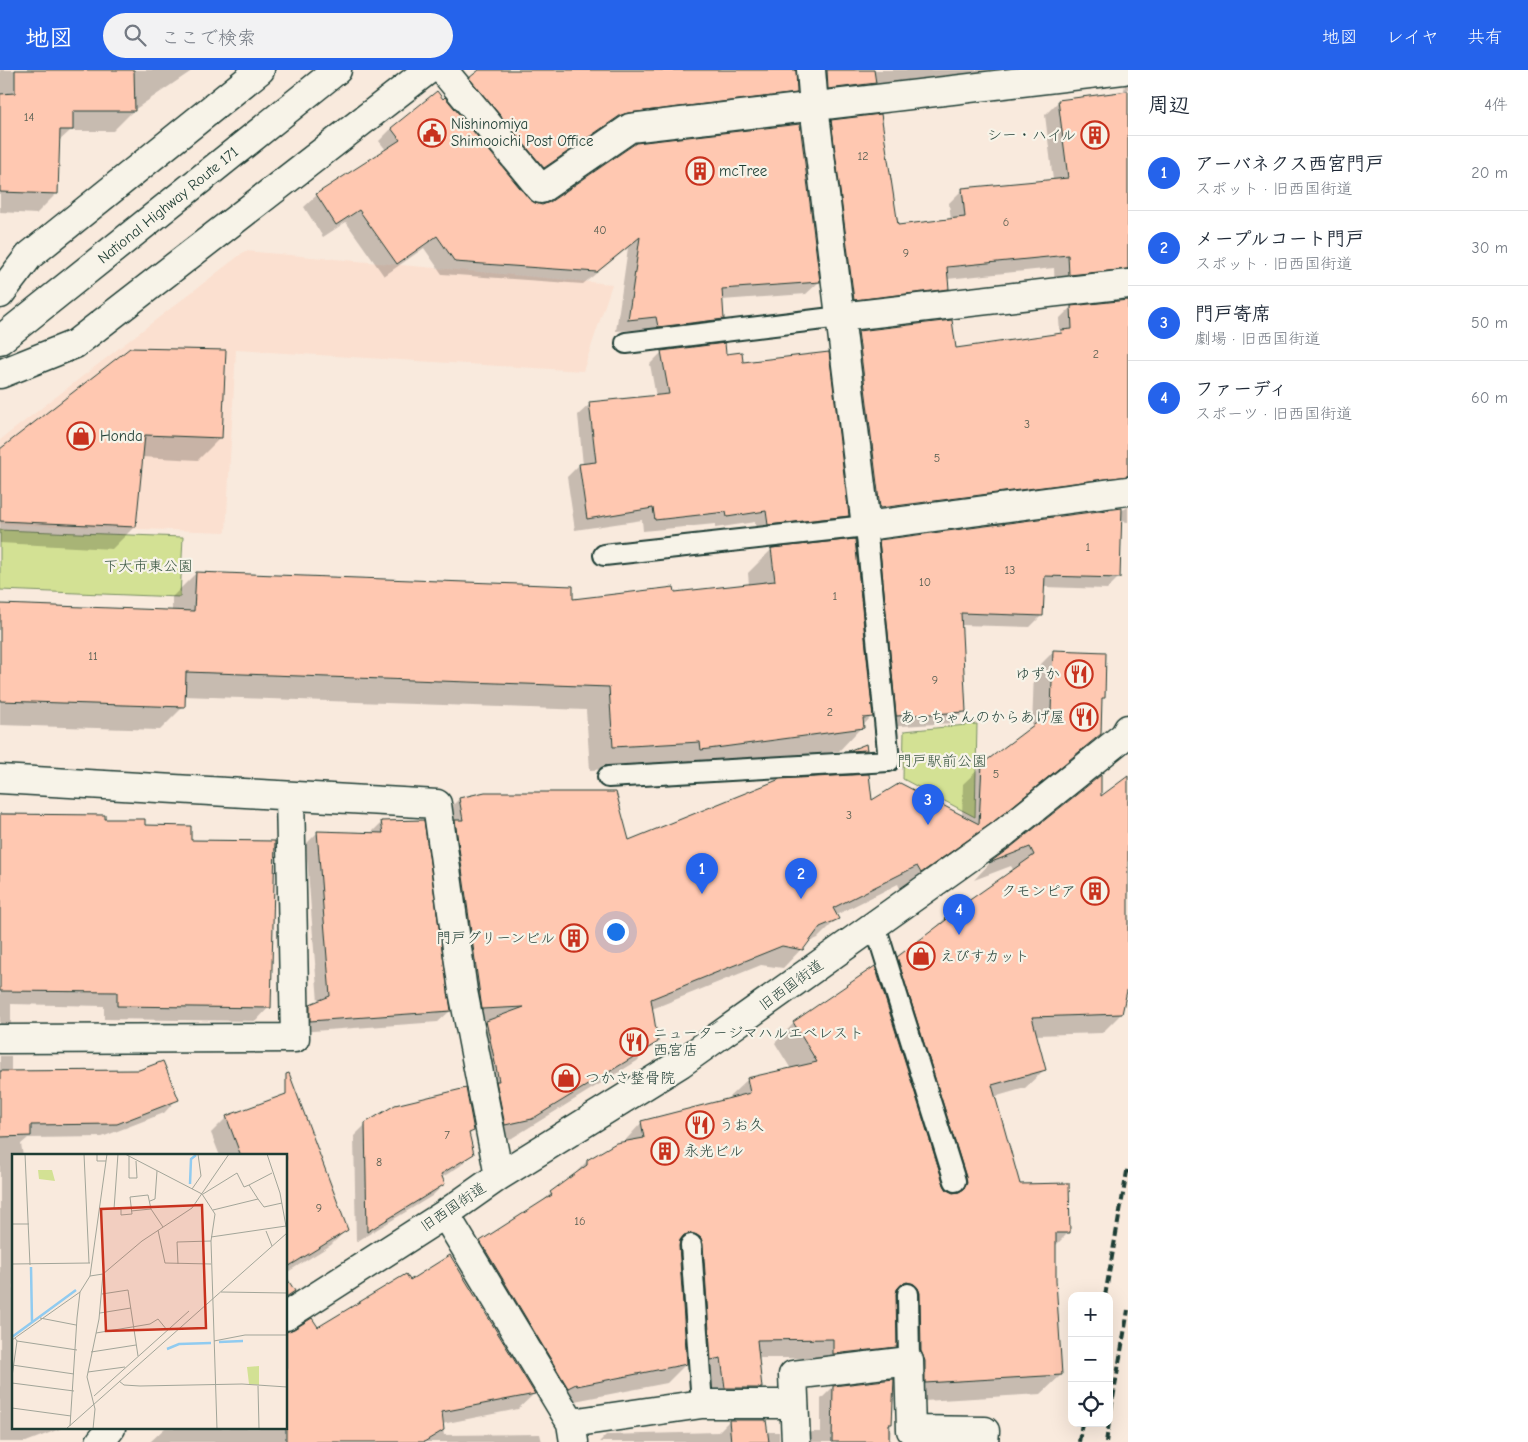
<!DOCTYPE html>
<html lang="ja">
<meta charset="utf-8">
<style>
:root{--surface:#fff;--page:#f2f2f3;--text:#1f2937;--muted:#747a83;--line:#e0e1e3;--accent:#2563eb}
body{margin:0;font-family:"Comic Neue","Klee One",sans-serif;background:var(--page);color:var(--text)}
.controls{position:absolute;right:15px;bottom:15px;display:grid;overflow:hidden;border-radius:10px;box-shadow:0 5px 20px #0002}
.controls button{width:45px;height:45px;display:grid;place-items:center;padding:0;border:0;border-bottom:1px solid var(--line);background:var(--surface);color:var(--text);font:25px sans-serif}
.you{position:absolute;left:615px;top:861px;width:18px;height:18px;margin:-12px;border:4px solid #fff;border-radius:50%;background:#1a73e8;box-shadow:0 0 0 8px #1a73e833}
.badge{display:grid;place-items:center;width:32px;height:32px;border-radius:50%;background:var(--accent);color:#fff;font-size:16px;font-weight:700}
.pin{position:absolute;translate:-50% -41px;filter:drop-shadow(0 1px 2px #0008)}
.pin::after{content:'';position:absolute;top:26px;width:18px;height:15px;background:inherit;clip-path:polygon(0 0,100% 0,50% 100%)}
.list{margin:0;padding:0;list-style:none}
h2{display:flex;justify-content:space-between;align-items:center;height:65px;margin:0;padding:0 20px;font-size:21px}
h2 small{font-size:16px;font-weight:400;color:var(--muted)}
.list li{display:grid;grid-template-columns:32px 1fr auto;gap:15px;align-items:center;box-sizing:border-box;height:75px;padding:0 20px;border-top:1px solid var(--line)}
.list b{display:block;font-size:19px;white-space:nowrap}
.list p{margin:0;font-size:16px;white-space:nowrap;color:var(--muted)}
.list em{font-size:16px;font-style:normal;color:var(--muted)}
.icon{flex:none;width:28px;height:28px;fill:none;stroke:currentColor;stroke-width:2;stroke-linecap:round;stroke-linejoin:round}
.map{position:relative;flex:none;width:1128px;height:1372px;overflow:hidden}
header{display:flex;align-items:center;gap:30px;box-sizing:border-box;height:70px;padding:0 25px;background:var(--accent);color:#fff}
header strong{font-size:24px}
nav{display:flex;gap:28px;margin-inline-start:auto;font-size:18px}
.search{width:350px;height:45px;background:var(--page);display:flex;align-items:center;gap:12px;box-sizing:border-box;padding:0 18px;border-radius:28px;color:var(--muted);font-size:19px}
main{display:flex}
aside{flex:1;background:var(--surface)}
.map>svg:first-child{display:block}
</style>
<header>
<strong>地図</strong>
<div class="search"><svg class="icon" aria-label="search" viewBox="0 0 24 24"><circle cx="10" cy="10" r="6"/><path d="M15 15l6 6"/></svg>ここで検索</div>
<nav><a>地図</a><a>レイヤ</a><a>共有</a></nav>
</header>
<main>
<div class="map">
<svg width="1128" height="1372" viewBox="0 0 1128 1372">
<rect width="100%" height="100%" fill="#f9eadd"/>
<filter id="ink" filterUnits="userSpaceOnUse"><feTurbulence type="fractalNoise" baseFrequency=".02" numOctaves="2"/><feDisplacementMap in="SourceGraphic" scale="10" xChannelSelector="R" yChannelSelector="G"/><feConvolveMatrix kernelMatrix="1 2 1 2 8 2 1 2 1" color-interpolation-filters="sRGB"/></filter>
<g filter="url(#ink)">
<path fill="#fbe0d0" d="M 245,181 L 612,214 L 583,301 L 236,280 L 226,462 L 0,454 L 0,370 Z"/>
<path fill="#d3e194" stroke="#798f64" d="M 0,460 L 183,467 L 180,527 L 0,520 Z
M 977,654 L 975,747 L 903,709 L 904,661 Z"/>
<path fill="#0003" d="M 0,0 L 193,0 L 134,40 L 113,61 L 70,61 L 58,72 L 57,123 L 36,144 L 0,142 Z
M 481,0 L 794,0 L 796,22 L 782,36 L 613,56 L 530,111 L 457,22 Z
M 804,0 L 1007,0 L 815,32 Z
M 1128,0 L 1128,209 L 1055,218 L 1054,198 L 947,209 L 947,218 L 934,232 L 840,243 L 818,65 L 832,51 L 897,156 L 951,150 L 949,133 L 963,119 L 1053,110 L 1045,45 L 1059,31 L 1122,23 L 1124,20 Z
M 437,23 L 528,130 L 534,134 L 819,212 L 806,224 L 722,230 L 723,249 L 710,261 L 645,269 L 644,259 L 616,261 L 628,178 L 583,214 L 442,204 L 424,178 L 384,206 L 346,152 L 323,167 L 304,137 L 317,125 L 386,80 L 379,71 L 391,59 Z
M 1128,230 L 1128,423 L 868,450 L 846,274 L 858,262 L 955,279 L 1058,265 L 1060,263 L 1059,249 L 1071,237 Z
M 131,279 L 220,368 L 198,390 L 141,387 L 134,457 L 112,479 L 0,473 L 0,381 Z
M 662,282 L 725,285 L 848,445 L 836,457 L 756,466 L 755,452 L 715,458 L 715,454 L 643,461 L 642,450 L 575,460 L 567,407 L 579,395 L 583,395 L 578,345 L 590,334 L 656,327 L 650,294 Z
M 1128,437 L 1128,452 L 1120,451 L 1119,507 L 1107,519 L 1044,517 L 1042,545 L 1030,557 L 961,555 L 965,641 L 953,653 L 885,657 L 868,483 L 880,471 L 1121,441 Z
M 771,480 L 871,647 L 839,681 L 677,703 L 676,695 L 590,700 L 586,640 L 184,626 L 184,636 L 160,660 L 0,655 L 0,535 L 172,541 L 172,527 L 196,503 L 571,531 L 674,524 L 749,515 L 748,503 Z
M 1053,582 L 1103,628 L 1100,631 L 1100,664 L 1080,683 L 971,772 L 901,821 L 898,814 L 836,845 L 837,849 L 818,868 L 807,873 L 783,898 L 761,895 L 652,939 L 657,972 L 637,991 L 512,1068 L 486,1073 L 440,748 L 459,729 L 628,772 L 871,733 L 962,747 L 963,714 L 983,695 L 1032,658 L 1034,601 Z
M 1128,707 L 1128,910 L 1121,944 L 1102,963 L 1035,965 L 1045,999 L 1025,1018 L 994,1027 L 1020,1116 L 1069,1162 L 1054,1177 L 1061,1305 L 1041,1324 L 907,1332 L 899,1237 L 895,1233 L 896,1276 L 876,1295 L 814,1303 L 815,1288 L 758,1288 L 761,1318 L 742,1337 L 706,1337 L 684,1193 L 678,1184 L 686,1294 L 667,1313 L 549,1336 L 461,1191 L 480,1172 L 539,1135 L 551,1123 L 569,1110 L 587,1091 L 623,1073 L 642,1052 L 729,1030 L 728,1028 L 748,1009 L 791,999 L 775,973 L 794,953 L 874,898 L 877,908 L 898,888 L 929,865 L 945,848 L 1014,801 L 1011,796 L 974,810 L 989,794 L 1012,778 L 1099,729 Z
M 0,743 L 17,743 L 17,746 L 103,750 L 144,756 L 190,772 L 269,937 L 256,951 L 104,949 L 104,936 L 11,934 L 11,953 L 0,964 Z
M 382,752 L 450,941 L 438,952 L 299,962 L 298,947 L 311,935 L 318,932 L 306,774 L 318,762 L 370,764 Z
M 0,986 L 11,986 L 11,1002 L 177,1029 L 164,1043 L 102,1067 L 28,1068 L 21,1074 L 23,1086 L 14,1086 L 14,1358 L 62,1358 L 26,1372 L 0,1372 Z
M 295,1022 L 347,1159 L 331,1175 L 286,1203 L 286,1086 L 220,1086 L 211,1063 L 227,1047 Z
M 366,1054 L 473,1061 L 469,1065 L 472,1084 L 460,1096 L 441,1108 L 444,1114 L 432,1126 L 356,1172 L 354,1066 Z
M 410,1211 L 534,1324 L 518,1339 L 442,1354 L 444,1365 L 540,1364 L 542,1372 L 150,1372 L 165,1358 L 286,1358 L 318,1259 Z
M 893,1310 L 890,1372 L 802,1372 L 812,1362 L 821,1362 L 821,1329 L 833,1317 Z
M 729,1351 L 766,1362 L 779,1362 L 779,1372 L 599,1372 L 606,1365 L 718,1362 Z"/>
<path fill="#ffc8b1" stroke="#1f3d34" d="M 15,0 L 134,0 L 135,41 L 73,41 L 73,60 L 60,60 L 58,124 L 0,122 L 0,24 L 15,23 Z
M 479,0 L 796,0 L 797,23 L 628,43 L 621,45 L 544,98 L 469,8 Z
M 827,0 L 874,0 L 876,13 L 828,19 Z
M 437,21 L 443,29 L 445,27 L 529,129 L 535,133 L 542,135 L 550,132 L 636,73 L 800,54 L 820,212 L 722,219 L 724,249 L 658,257 L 656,247 L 628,250 L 640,167 L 597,202 L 455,192 L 437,166 L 397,194 L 359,140 L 336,155 L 316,124 L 400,70 L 391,58 Z
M 1128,21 L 1128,199 L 1069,205 L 1068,185 L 947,197 L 949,219 L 854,230 L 831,50 L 881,44 L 898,155 L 965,147 L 962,118 L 1068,108 L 1058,30 Z
M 1128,230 L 1128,406 L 880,438 L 858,261 L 952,250 L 956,278 L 1062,263 L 1061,260 L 1072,259 L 1071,236 Z
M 725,273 L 726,284 L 742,282 L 743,292 L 829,282 L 849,446 L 768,455 L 766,441 L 727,447 L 726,442 L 655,450 L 653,438 L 587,449 L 579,394 L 596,392 L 589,332 L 669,324 L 661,281 Z
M 130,278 L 226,280 L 222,368 L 145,365 L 136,457 L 0,451 L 0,379 Z
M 1122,438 L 1120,508 L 1045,506 L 1043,546 L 961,543 L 966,642 L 896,646 L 879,470 Z
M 855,469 L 873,647 L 863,648 L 864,658 L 701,680 L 700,672 L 613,677 L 609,617 L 186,602 L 185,637 L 0,631 L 0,534 L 194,541 L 196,502 L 573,516 L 573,529 L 674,517 L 675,522 L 775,511 L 771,478 Z
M 1053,580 L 1106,582 L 1105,628 L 1102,628 L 1101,664 L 992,753 L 921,803 L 917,796 L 833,838 L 839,849 L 820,857 L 803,880 L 782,876 L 651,929 L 658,972 L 532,1049 L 505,1055 L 496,1011 L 499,1011 L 486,951 L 524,937 L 482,939 L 455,750 L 463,750 L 459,728 L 485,722 L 616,722 L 629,770 L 780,709 L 869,704 L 872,730 L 900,713 L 979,754 L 982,694 L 1051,642 Z
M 866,674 L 867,680 L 848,681 Z
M 1101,705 L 1101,726 L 1128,706 L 1128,916 L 1122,944 L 1032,947 L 1046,1000 L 992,1015 L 1020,1114 L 1069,1113 L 1070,1163 L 1056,1163 L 1056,1211 L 1062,1305 L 925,1313 L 925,1291 L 921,1281 L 920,1223 L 918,1218 L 914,1214 L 907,1212 L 902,1214 L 897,1219 L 896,1224 L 897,1277 L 833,1284 L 833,1269 L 757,1270 L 762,1318 L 725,1318 L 721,1288 L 711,1290 L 703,1174 L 701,1168 L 697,1165 L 691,1163 L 684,1165 L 680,1170 L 679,1176 L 687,1294 L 577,1316 L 576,1314 L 568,1318 L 480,1171 L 552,1125 L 550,1122 L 587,1095 L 587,1090 L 616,1073 L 644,1068 L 641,1051 L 750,1023 L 747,1008 L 817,992 L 793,952 L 875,896 L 944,1115 L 947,1120 L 953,1123 L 959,1122 L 964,1119 L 967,1113 L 966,1107 L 897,887 L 946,850 L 944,848 L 1034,785 L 1030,777 L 989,793 L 1011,777 Z
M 0,744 L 105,745 L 105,749 L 145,749 L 145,755 L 191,756 L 191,770 L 275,771 L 271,938 L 117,936 L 117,922 L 0,921 Z
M 424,750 L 451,941 L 310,951 L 310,934 L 330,926 L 317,761 L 383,763 L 381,751 Z
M 163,991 L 179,1030 L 117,1054 L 31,1055 L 31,1066 L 0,1067 L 0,1001 L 139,1000 Z
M 289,1003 L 348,1160 L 286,1198 L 286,1086 L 241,1086 L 226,1046 L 286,1024 L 286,1004 Z
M 466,1018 L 474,1061 L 469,1063 L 474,1084 L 441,1104 L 445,1114 L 367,1162 L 365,1053 L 395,1035 Z
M 450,1185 L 535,1324 L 442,1342 L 444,1360 L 424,1372 L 286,1372 L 286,1262 L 294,1259 L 312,1248 L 318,1257 L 406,1204 L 410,1210 Z
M 286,1207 L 295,1221 L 286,1227 Z
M 894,1309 L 892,1354 L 889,1354 L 889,1372 L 832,1372 L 833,1316 Z
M 729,1350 L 766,1350 L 769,1372 L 731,1372 Z"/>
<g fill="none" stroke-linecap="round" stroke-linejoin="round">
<g stroke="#1f3d34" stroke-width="24">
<path id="service" d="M 626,273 L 840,247
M 604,485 L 866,456 L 889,691 L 608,707
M 875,855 L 955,1111
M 691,1175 L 702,1334
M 908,1224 L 909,1291"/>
</g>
<g stroke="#1f3d34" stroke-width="31">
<path id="minor" d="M 443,0 L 541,119 L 630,58 L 1123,0
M 811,0 L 814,36 L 866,456 L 1128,421
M 840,247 L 1128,214
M 0,709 L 437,734 L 463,921 L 499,1106
M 0,969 L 295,968 L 290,726
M 445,1144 L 571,1353 L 574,1372
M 286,1246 L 445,1144 L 499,1106 L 681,993 L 1001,765 L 1124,666 L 1128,659
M 571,1353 L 702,1334 L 794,1334
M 100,1372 L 111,1358
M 796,1372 L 793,1305 L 909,1291 L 911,1360 L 985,1361 L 984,1372"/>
</g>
<g stroke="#1f3d34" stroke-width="31">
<path id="trunk" d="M 0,224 L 29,186 L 260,0
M 0,270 L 337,0
M 0,304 L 75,274 L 428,0"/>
</g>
<use href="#service" stroke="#f7f3e8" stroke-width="20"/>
<use href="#minor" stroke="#f7f3e8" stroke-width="28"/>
<use href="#trunk" stroke="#f7f3e8" stroke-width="28"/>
<path stroke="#1f3d34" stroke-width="4" stroke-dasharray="8 4" stroke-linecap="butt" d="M 1105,1226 L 1128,1096
M 1109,1352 L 1128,1240
M 1079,1372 L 1082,1353
M 1106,1372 L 1109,1353"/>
</g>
</g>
<defs>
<g id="civic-ring" transform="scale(1.4375)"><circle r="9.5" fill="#f7f3e8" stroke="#c8321e" stroke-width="1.5"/><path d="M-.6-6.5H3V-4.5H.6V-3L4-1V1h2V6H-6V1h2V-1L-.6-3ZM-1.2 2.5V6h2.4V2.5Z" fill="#c8321e"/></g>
<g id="building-ring" transform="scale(1.4375)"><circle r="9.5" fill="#f7f3e8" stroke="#c8321e" stroke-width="1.5"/><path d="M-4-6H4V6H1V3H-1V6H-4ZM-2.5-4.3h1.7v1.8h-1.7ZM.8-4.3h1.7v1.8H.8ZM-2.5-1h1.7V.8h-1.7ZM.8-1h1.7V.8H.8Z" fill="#c8321e"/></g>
<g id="shop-ring" transform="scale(1.4375)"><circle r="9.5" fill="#f7f3e8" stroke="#c8321e" stroke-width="1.5"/><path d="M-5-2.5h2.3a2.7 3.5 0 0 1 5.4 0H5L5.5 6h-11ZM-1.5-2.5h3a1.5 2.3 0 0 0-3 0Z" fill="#c8321e"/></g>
<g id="restaurant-ring" transform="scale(1.4375)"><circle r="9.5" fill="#f7f3e8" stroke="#c8321e" stroke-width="1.5"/><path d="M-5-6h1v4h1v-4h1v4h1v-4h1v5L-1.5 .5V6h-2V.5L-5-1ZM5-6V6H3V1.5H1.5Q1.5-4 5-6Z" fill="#c8321e"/></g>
</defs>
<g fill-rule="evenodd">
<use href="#civic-ring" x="432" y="63"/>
<use href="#building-ring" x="1095" y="65"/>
<use href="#building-ring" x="700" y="101"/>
<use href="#shop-ring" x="81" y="366"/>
<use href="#restaurant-ring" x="1079" y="604"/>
<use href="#restaurant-ring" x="1084" y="647"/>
<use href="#building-ring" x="1095" y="821"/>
<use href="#building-ring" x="574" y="868"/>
<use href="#shop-ring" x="921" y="886"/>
<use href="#restaurant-ring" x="634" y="972"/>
<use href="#shop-ring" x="566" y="1008"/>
<use href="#restaurant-ring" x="700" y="1055"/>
<use href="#building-ring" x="665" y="1081"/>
</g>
<g text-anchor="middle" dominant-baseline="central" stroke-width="4.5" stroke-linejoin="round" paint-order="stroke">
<g font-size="12" fill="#576053">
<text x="29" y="47">14</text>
<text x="863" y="86">12</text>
<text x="1006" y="152">6</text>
<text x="600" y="160">40</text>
<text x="906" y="183">9</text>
<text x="1096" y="284">2</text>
<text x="1027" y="354">3</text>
<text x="937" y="388">5</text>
<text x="1088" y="477">1</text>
<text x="1010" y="500">13</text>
<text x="925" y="512">10</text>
<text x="835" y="526">1</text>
<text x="93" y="586">11</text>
<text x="935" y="610">9</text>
<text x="830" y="642">2</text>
<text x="996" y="704">5</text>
<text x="849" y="745">3</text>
<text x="447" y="1065">7</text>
<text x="379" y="1092">8</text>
<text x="319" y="1138">9</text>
<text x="580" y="1151">16</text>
</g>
<g font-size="15" fill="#1f3d34" stroke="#f7f3e8" text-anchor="start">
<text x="451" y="54">Nishinomiya<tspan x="451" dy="17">Shimooichi Post Office</tspan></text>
<text x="1076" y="65" text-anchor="end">シー・ハイル</text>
<text x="719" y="101">mcTree</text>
<text x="100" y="366">Honda</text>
<text x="1060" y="604" text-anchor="end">ゆずか</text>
<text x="1065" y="647" text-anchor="end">あっちゃんのからあげ屋</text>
<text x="1076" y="821" text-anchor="end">クモンピア</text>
<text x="555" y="868" text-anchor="end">門戸グリーンビル</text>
<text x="940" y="886">えびすカット</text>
<text x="653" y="963">ニュータージマハルエベレスト<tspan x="653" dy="17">西宮店</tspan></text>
<text x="585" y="1008">つかさ整骨院</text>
<text x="719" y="1055">うお久</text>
<text x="684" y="1081">永光ビル</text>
</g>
<g font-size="15" fill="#1f3d34" stroke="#f7f3e8">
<text transform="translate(168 135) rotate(-39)">National Highway Route 171</text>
<text transform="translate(791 915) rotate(-36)">旧西国街道</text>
<text transform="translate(453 1137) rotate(-34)">旧西国街道</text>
</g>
<g font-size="15" fill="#3a5642" stroke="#f7f3e8">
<text x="148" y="496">下大市東公園</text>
<text x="942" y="691">門戸駅前公園</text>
</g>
</g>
<g transform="translate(12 1084)">
<rect width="275" height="275" fill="#f9eadd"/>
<path d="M 26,16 L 40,16 L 43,27 L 27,25 ZM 247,212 L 247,231 L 237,230 L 235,213 Z" fill="#d3e194"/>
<path fill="none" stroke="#90cbf0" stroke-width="2.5" d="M 178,30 L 179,5 L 184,1M 19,113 L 20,168M 0,183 L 64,136M 207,188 L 231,187M 155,195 L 167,190 L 199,189"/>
<path fill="none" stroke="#a2a599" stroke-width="1" d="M 13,0 L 18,111M 72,0 L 77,109M 85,0 L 85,7 L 94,7M 106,0 L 102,55 L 109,55 L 109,61 L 120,60 L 118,43 L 136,41 L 139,55 L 151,73M 113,0 L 190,40 L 203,60 L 199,87 L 205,275M 255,0 L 268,39 L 275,78M 117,2 L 117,24 L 125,24 L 124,7M 180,35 L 189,22 L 186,0M 191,40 L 225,19 L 232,33 L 237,31M 246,45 L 252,53 L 270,49M 138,47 L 143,45 L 145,17M 201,56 L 246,45 L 237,31 L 260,19M 119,57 L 139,55M 0,70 L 17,70M 146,76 L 153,109 L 199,110M 254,77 L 260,92M 199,83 L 274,72M 0,110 L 78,109M 166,110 L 165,88 L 199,87M 78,122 L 91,120 L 130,87 L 180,54 L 217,0M 209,138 L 275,139M 90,140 L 116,136 L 126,202M 88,159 L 119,154M 28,164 L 64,171M 84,179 L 138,170 L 146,165 L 155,176M 3,184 L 5,187 L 65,196M 0,186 L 68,138M 202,187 L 233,181 L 275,181M 79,198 L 124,191M 0,211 L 62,220M 76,218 L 113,213M 0,223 L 5,187M 107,227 L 112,231 L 128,232 L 230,230 L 275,233M 0,229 L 62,237M 246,232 L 247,275M 82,242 L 177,157M 0,254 L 59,262M 58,272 L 65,164 L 68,138 L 78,122 L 95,0M 54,275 L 275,79M 81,275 L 83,255 L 75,223 L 87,165 L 91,120"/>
<path fill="#c8321e" fill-opacity="0.15" stroke="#c8321e" stroke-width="2.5" d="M 190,51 L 194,174 L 94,177 L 89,55 Z"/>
<rect width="275" height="275" fill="none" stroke="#1f3d34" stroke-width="2.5"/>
</g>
</svg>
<div class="controls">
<button>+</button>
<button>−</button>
<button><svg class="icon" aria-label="locate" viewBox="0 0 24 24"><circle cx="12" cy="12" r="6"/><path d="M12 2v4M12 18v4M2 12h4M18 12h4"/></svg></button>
</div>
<div class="you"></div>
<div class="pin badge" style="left:702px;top:824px">1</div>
<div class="pin badge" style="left:801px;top:829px">2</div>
<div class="pin badge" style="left:928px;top:755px">3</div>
<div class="pin badge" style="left:959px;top:865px">4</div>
</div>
<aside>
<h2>周辺<small>4件</small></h2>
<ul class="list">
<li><span class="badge">1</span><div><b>アーバネクス西宮門戸</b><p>スポット · 旧西国街道</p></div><em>20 m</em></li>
<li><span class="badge">2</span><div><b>メープルコート門戸</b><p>スポット · 旧西国街道</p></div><em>30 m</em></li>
<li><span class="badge">3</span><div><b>門戸寄席</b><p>劇場 · 旧西国街道</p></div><em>50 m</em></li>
<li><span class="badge">4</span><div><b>ファーディ</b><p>スポーツ · 旧西国街道</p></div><em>60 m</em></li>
</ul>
</aside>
</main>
